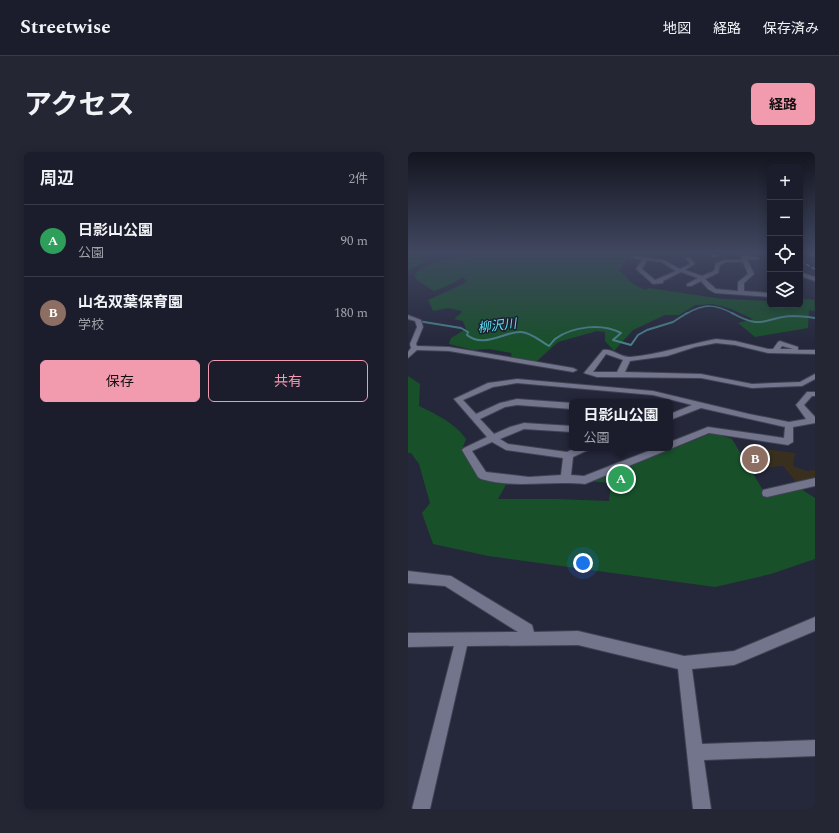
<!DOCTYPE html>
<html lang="ja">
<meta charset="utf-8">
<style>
:root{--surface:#1c1d2c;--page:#252634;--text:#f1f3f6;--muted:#a0a2a9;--line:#3a3b48;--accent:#f29aae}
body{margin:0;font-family:Spectral,"Noto Sans JP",serif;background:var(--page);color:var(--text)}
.controls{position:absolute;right:12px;top:12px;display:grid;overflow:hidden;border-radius:6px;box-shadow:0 2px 10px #0003}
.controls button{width:36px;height:36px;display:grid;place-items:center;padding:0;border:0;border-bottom:1px solid var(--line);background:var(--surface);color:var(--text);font:20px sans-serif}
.you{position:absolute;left:175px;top:411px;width:14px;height:14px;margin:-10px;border:3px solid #fff;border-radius:50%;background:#1a73e8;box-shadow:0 0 0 6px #1a73e833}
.badge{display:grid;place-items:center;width:26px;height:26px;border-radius:50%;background:var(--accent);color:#fff;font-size:13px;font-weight:700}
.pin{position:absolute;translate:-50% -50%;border:2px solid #fff;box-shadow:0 1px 4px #0006}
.popup{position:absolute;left:161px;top:247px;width:104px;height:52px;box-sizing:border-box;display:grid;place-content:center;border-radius:6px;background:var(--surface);filter:drop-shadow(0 1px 3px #0005);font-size:13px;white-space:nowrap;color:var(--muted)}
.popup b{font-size:15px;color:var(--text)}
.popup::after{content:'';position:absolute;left:50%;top:100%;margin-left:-8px;border:8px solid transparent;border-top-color:var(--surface)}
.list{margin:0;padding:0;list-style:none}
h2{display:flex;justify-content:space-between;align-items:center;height:52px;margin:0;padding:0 16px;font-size:17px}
h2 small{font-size:13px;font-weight:400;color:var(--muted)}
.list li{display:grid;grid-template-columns:26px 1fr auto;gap:12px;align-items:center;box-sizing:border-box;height:72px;padding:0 16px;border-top:1px solid var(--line)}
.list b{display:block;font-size:15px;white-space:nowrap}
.list p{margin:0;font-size:13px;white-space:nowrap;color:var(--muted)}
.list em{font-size:13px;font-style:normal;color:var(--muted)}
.actions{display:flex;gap:8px;padding:12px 16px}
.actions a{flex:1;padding:9px 0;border:1px solid var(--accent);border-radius:6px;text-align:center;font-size:14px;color:var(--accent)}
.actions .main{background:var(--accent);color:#111}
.icon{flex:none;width:22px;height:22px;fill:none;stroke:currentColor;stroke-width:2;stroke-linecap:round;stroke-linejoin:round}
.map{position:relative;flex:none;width:407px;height:657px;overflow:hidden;border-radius:6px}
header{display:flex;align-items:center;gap:24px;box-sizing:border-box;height:56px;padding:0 20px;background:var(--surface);border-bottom:1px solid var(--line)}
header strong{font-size:19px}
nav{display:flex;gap:22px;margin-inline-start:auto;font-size:14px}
.intro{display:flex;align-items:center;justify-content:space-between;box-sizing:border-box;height:96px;padding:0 24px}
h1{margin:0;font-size:28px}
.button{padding:10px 18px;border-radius:6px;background:var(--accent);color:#111;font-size:14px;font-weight:700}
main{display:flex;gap:24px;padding:0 24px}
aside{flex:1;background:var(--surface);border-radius:6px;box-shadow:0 2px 10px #0003}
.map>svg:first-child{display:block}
</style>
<header>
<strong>Streetwise</strong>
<nav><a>地図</a><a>経路</a><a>保存済み</a></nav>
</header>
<div class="intro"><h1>アクセス</h1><a class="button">経路</a></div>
<main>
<aside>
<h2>周辺<small>2件</small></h2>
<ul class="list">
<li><span class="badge" style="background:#2e9e5b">A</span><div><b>日影山公園</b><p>公園</p></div><em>90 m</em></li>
<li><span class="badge" style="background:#8d6e63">B</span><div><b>山名双葉保育園</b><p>学校</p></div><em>180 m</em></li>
</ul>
<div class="actions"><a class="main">保存</a><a>共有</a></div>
</aside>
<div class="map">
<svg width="407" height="657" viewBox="0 0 407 657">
<rect width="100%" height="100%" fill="#25273b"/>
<path fill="#392f1f" d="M 335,294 L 387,301 L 385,314 L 399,319 L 407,318 L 407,328 L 390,332 L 375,314 L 348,317 Z"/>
<path fill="#18502a" d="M 0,101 L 31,101 L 14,104 L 17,109 L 0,119 Z
M 63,101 L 269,101 L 272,102 L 260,104 L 256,102 L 247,105 L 221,105 L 211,118 L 224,131 L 237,138 L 241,136 L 315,147 L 362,149 L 362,153 L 392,153 L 392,146 L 406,148 L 407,159 L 401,158 L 400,176 L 347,185 L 330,171 L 345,167 L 321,156 L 305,152 L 287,153 L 271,163 L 257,163 L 225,178 L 206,199 L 197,189 L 197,180 L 189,179 L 150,190 L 128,210 L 104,206 L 103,201 L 81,197 L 65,198 L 41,192 L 43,186 L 58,177 L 55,169 L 46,167 L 54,160 L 54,159 L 40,156 L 25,159 L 20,148 L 59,130 L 55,125 L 43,132 L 26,139 L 10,129 L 6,123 C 22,104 60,109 65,102 Z
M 0,224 L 12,232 L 11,254 C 29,263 46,270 58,287 L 54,298 L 69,323 L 75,328 L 99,331 L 90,347 L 149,347 L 201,349 L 203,331 L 180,329 L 188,327 L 302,282 L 312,283 L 324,287 L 358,343 L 393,337 L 407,346 L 407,407 L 363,422 L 307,435 L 80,404 L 25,392 L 14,361 L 22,351 L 11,312 L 3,301 L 0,301 Z"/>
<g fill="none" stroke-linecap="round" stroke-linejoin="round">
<path stroke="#49808a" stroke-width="1.5" d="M 278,162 C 297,151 307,152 326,162"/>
<path stroke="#49808a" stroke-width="2" d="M 324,161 C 356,179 356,165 385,164 C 392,164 400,165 407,166
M 10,169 L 53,176 L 60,180 L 59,183 C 76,197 97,179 113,180 C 124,181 132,189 141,194 C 143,192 145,189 147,187 C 165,174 194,171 213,181 L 205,188 L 223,193 L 230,183 L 239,178 L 265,170 L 279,161"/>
<g stroke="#414253" stroke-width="2">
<path id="minor" d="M 399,101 L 407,102 L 407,105 L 399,102 Z
M 302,102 L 307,102 L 311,104 L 305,105 Z
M 335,103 L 351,106 L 349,107 L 339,107 L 346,122 L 336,131 L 336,139 L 362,141 L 362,145 L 307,141 L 300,137 L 293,129 L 283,134 L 279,134 L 279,132 L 290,126 L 273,120 L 255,129 L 255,131 L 245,132 L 228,117 L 234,108 L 223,105 L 225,104 L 256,108 L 272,117 L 282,112 L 278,106 L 282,105 L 287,112 L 277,118 L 294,124 L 306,119 L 308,111 L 317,108 L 334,108 L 333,104 ZM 239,108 L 253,110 L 268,119 L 247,128 L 234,117 ZM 318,110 L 335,110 L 340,122 L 330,130 L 330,139 L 308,137 L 297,127 L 310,121 L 312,113 Z
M 392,120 L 407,125 L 407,129 L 392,124 Z
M 0,163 L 13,168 L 15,175 L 8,192 L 9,194 L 41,195 L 165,216 L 169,218 L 165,220 L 41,199 L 9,198 L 0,206 L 0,200 L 3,196 L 2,192 L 9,175 L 7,169 L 0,167 Z
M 308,187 L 327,189 L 360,197 L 365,197 L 370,190 L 372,189 L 390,195 L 390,198 L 407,198 L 407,202 L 360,201 L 327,193 L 308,191 L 287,195 L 259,204 L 222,209 L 217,220 L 293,222 L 344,232 L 392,230 L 407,222 L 407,227 L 394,234 L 344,236 L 293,226 L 189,225 L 176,221 L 195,198 C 204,196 212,205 222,205 C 251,203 279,192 308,187 ZM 374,194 L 385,197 L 372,197 ZM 198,202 L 215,208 L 209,220 L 185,220 Z
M 109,227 L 245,239 L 341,262 L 381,270 L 398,267 L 388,253 L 399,240 L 407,240 L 407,244 L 404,244 L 396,253 L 407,265 L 407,271 L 385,275 L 385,290 L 380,293 L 301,281 L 177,332 C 143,328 106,337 73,327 L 70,325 L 54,298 L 56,296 L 79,285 L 46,247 L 80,231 ZM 109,231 L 245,243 L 284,253 L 262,262 L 262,268 L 293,256 L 377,275 L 376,286 L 300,275 L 262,290 L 262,296 L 248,296 L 176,324 L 163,323 L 165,305 L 180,298 L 182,296 L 168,296 L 159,300 L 100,292 L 92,287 L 116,277 L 164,280 L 164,274 L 116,271 L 102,275 L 86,282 L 72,267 L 97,255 L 109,253 L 164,257 L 164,251 L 109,247 L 92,251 L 68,262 L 55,248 L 85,235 ZM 84,290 L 98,298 L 155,306 L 153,323 L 121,325 L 78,320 L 64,299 Z
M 407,326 L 407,334 L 359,345 L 355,344 L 354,341 L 355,338 L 359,337 Z
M 0,419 L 43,424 L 124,473 L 126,480 L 170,479 L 276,504 L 326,499 L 407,465 L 407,479 L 331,511 L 326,513 L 284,517 L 294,592 L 407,588 L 407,604 L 296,608 L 303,657 L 285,657 L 270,517 L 170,493 L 59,494 L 22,657 L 4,657 L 46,494 L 0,495 L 0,481 L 110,480 L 37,434 L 0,431 Z"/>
</g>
<use href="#minor" fill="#72758c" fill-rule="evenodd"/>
<path stroke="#898b9c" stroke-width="1.5" stroke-dasharray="4.5 2" stroke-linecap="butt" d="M 392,109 L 407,117"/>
</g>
<linearGradient id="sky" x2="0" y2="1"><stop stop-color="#141520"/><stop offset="0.52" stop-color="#404760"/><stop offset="1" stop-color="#404760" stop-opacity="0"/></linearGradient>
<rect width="407" height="193" fill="url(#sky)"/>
<g text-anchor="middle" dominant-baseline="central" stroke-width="3" stroke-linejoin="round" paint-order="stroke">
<g font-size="13" font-style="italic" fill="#5be2f1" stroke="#1c1e31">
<text transform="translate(89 174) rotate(-7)">柳沢川</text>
</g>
</g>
</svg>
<div class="controls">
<button>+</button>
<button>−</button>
<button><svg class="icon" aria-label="locate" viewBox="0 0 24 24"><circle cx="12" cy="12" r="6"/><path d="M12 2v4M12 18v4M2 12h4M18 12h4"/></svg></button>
<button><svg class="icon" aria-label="layers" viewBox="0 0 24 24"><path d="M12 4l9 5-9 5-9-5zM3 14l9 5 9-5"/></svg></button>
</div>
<div class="you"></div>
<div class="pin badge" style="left:213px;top:327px;background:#2e9e5b">A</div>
<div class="popup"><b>日影山公園</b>公園</div>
<div class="pin badge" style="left:347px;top:307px;background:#8d6e63">B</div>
</div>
</main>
